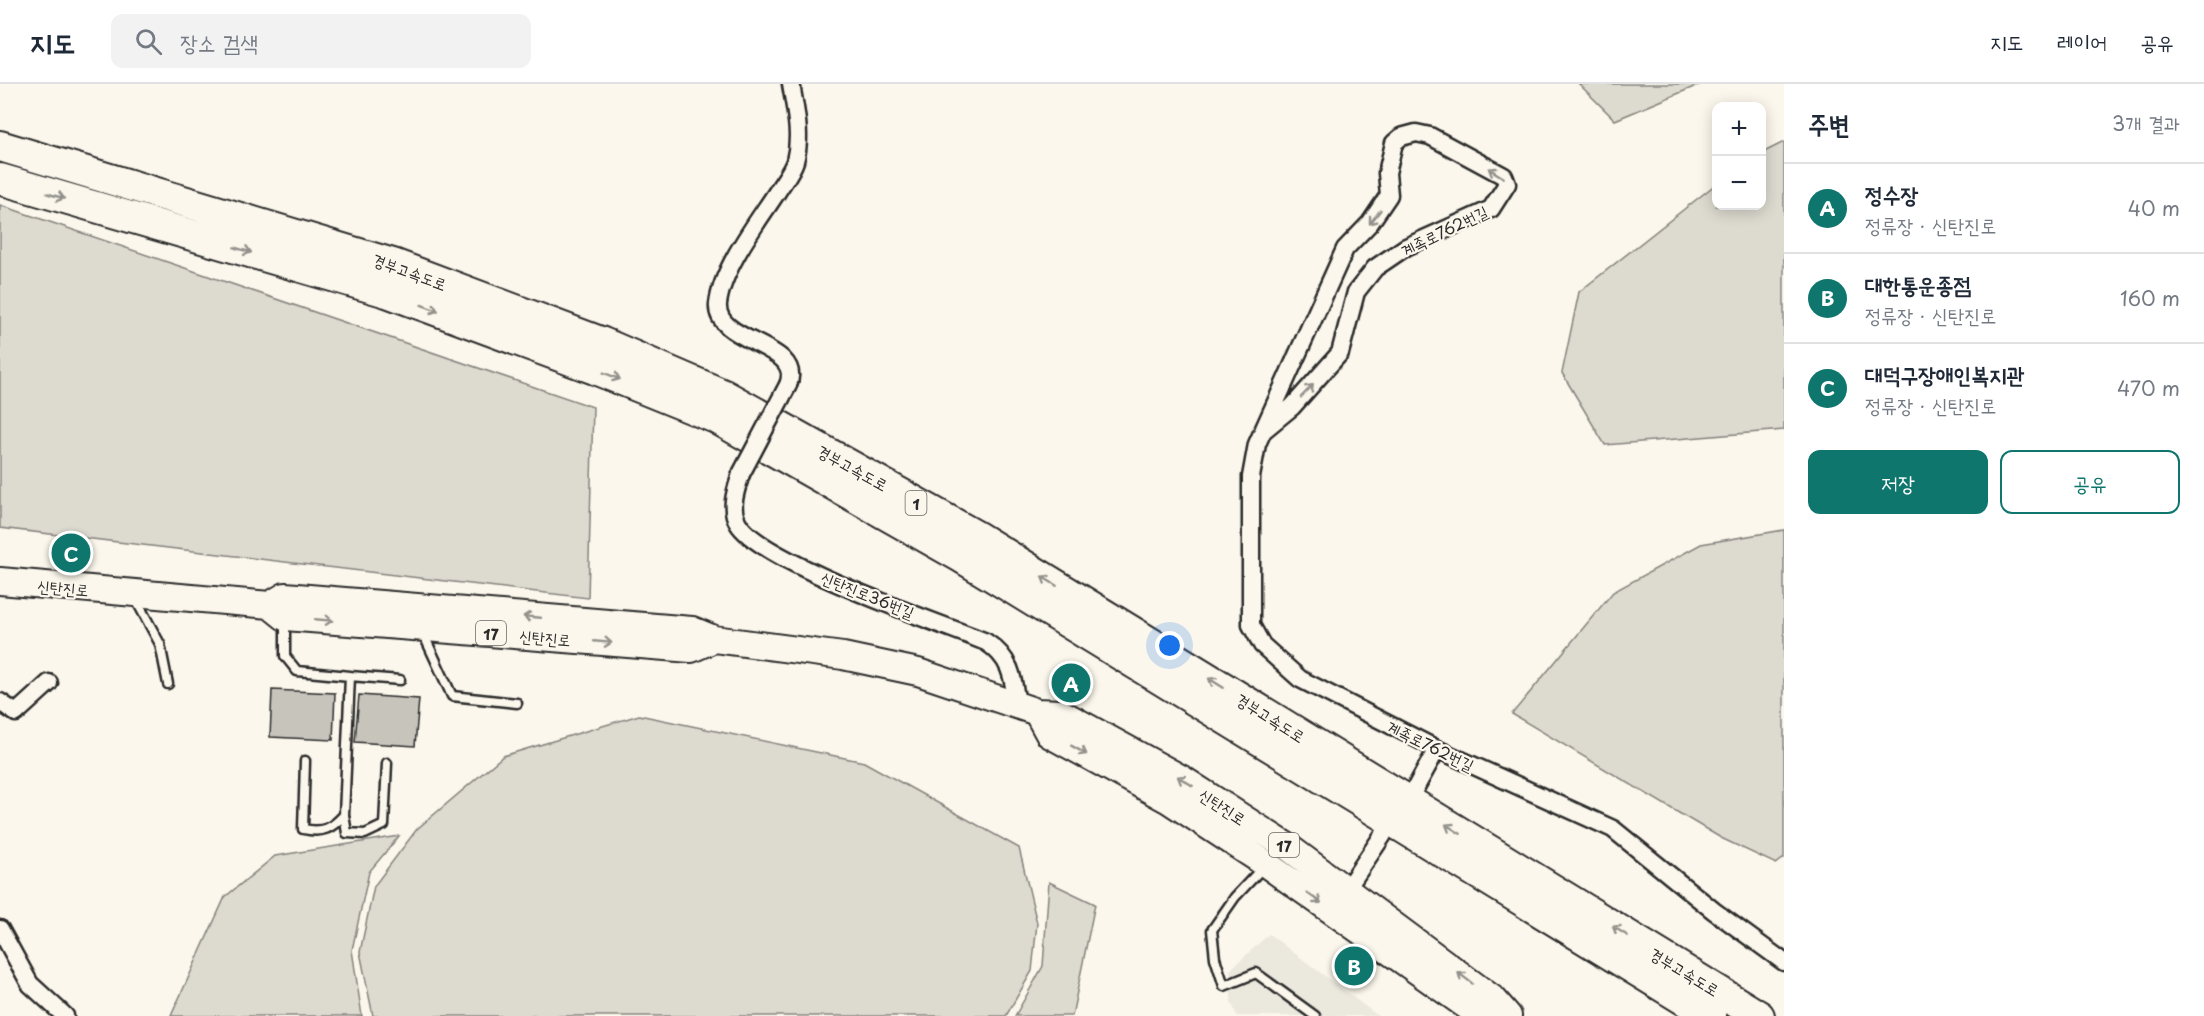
<!DOCTYPE html>
<html lang="ko">
<meta charset="utf-8">
<style>
:root{--surface:#fff;--page:#f2f2f3;--text:#1f2937;--muted:#747a83;--line:#e0e1e3;--accent:#0f766e}
body{margin:0;font-family:"Playpen Sans","Poor Story",sans-serif;background:var(--page);color:var(--text)}
.controls{position:absolute;right:18px;top:18px;display:grid;overflow:hidden;border-radius:12px;box-shadow:0 3px 15px #0003}
.controls button{width:54px;height:54px;display:grid;place-items:center;padding:0;border:0;border-bottom:2px solid var(--line);background:var(--surface);color:var(--text);font:30px sans-serif}
.you{position:absolute;left:1170px;top:562px;width:21px;height:21px;margin:-15px;border:4px solid #fff;border-radius:50%;background:#1a73e8;box-shadow:0 0 0 9px #1a73e833}
.badge{display:grid;place-items:center;width:39px;height:39px;border-radius:50%;background:var(--accent);color:#fff;font-size:20px;font-weight:700}
.pin{position:absolute;translate:-50% -50%;border:3px solid #fff;box-shadow:0 2px 6px #0006}
.list{margin:0;padding:0;list-style:none}
h2{display:flex;justify-content:space-between;align-items:center;height:78px;margin:0;padding:0 24px;font-size:26px}
h2 small{font-size:20px;font-weight:400;color:var(--muted)}
.list li{display:grid;grid-template-columns:39px 1fr auto;gap:18px;align-items:center;box-sizing:border-box;height:90px;padding:0 24px;border-top:2px solid var(--line)}
.list b{display:block;font-size:22px;white-space:nowrap}
.list p{margin:0;font-size:20px;white-space:nowrap;color:var(--muted)}
.list em{font-size:20px;font-style:normal;color:var(--muted)}
.actions{display:flex;gap:12px;padding:18px 24px}
.actions a{flex:1;padding:14px 0;border:2px solid var(--accent);border-radius:12px;text-align:center;font-size:21px;color:var(--accent)}
.actions .main{background:var(--accent);color:#fff}
.icon{flex:none;width:33px;height:33px;fill:none;stroke:currentColor;stroke-width:2;stroke-linecap:round;stroke-linejoin:round}
.map{position:relative;flex:none;width:1784px;height:932px;overflow:hidden}
header{display:flex;align-items:center;gap:36px;box-sizing:border-box;height:84px;padding:0 30px;background:var(--surface);border-bottom:2px solid var(--line)}
header strong{font-size:28px}
nav{display:flex;gap:33px;margin-inline-start:auto;font-size:21px}
.search{width:420px;height:54px;background:var(--page);display:flex;align-items:center;gap:15px;box-sizing:border-box;padding:0 21px;border-radius:12px;color:var(--muted);font-size:22px}
main{display:flex}
aside{flex:1;background:var(--surface)}
.map>svg:first-child{display:block}
</style>
<header>
<strong>지도</strong>
<div class="search"><svg class="icon" aria-label="search" viewBox="0 0 24 24"><circle cx="10" cy="10" r="6"/><path d="M15 15l6 6"/></svg>장소 검색</div>
<nav><a>지도</a><a>레이어</a><a>공유</a></nav>
</header>
<main>
<div class="map">
<svg width="1784" height="932" viewBox="0 0 1784 932">
<rect width="100%" height="100%" fill="#fbf7ec"/>
<filter id="ink" filterUnits="userSpaceOnUse"><feTurbulence type="fractalNoise" baseFrequency=".0167" numOctaves="2"/><feDisplacementMap in="SourceGraphic" scale="12" xChannelSelector="R" yChannelSelector="G"/><feConvolveMatrix kernelMatrix="1 2 1 2 8 2 1 2 1" color-interpolation-filters="sRGB"/></filter>
<g filter="url(#ink)">
<path fill="#ebe8de" d="M 1269,850 L 1378,932 L 1237,932 L 1231,918 L 1230,886 Z"/>
<path fill="#dddad0" stroke="#84827e" stroke-width="1.5" d="M 1579,0 L 1701,0 L 1615,36 Z
M 1784,58 L 1784,346 L 1605,361 L 1562,289 L 1579,208 L 1716,100 L 1716,122 L 1762,122 L 1762,69 Z
M 0,121 L 593,323 L 588,514 L 0,444 Z
M 1784,446 L 1784,774 L 1776,780 L 1721,754 L 1512,630 L 1613,508 L 1701,460 Z
M 639,631 L 864,678 L 1019,764 L 1037,839 L 1032,887 L 1006,932 L 373,932 L 360,868 L 374,802 L 417,745 L 503,672 Z
M 399,752 L 369,788 L 352,866 L 362,932 L 171,932 L 225,813 L 275,772 Z
M 1049,798 L 1095,820 L 1072,932 L 1015,932 L 1043,882 Z"/>
<path fill="#c7c4bc" stroke="#2b2b2b" stroke-width="1.5" d="M 272,606 L 335,609 L 333,656 L 270,653 Z
M 359,611 L 419,615 L 415,662 L 355,658 Z"/>
<g fill="none" stroke-linecap="round" stroke-linejoin="round">
<g stroke="#2b2b2b" stroke-width="13">
<path id="service" d="M 134,512 L 160,560 L 168,600
M 285,536 L 285,572 L 297,587 L 350,592 L 344,731 C 331,745 323,749 303,745 L 305,677
M 422,547 L 452,612 L 517,619
M 350,592 L 400,596
M 344,731 L 347,749 L 365,750 L 384,741 L 387,679
M 1265,781 L 1235,813 L 1212,846 L 1215,874 L 1224,902 L 1256,889 L 1315,932"/>
</g>
<g stroke="#2b2b2b" stroke-width="21">
<path id="minor" d="M 788,301 C 805,259 714,260 718,220 C 722,184 757,139 777,108 C 783,98 792,87 795,77 C 802,51 795,25 791,0
M 1264,346 L 1292,323 L 1340,269 L 1356,208 L 1375,184 L 1406,163 L 1491,125 L 1507,100 L 1504,92 L 1430,52 L 1416,49 L 1401,53 L 1394,59 L 1387,89 L 1389,111 L 1370,139 L 1345,165 L 1257,360 L 1251,393 L 1251,541 L 1262,561 L 1300,595 L 1437,665 L 1613,745 L 1714,827 L 1784,878
M 741,390 C 736,406 729,423 738,439 C 760,478 937,538 986,558 C 1011,574 1013,593 1017,621
M 0,618 L 16,629 L 49,599
M 1416,703 L 1437,665
M 1346,806 L 1383,751
M 0,845 L 30,900 L 65,932"/>
</g>
<g stroke="#2b2b2b" stroke-width="30">
<path id="primary" d="M 0,497 L 270,521 L 285,533 L 691,565 L 714,555
M 270,521 L 285,512 L 692,546 L 714,555 L 843,572 L 918,588 L 1037,628 L 1061,629 L 1182,695 L 1288,763 L 1494,916 L 1508,932
M 1037,628 L 1049,650 L 1167,715 L 1266,780 L 1481,932"/>
</g>
<g stroke="#2b2b2b" stroke-width="34">
<path id="motorway" d="M 0,62 L 393,180 L 603,259 L 724,311 L 976,452 L 1759,932
M 0,95 L 387,208 L 595,285 L 716,334 L 961,473 L 1711,932"/>
</g>
<use href="#service" stroke="#fbf7ec" stroke-width="8"/>
<use href="#minor" stroke="#fbf7ec" stroke-width="16"/>
<use href="#primary" stroke="#fbf7ec" stroke-width="26"/>
<use href="#motorway" stroke="#fbf7ec" stroke-width="30"/>
<g stroke="#2b2b2b" stroke-width="21" stroke-linecap="butt">
<path id="minor-bridge" d="M 741,390 L 788,301"/>
</g>
<use href="#minor-bridge" stroke="#fbf7ec" stroke-width="16"/>
</g>
<defs><path id="oneway-shaft" d="M-6 0H5M1.5-3L5.5 0L1.5 3" fill="none" stroke-width="1.6" stroke-linecap="round" stroke-linejoin="round" transform="scale(1.5)"/></defs>
<g stroke="#93918c">
<use href="#oneway-shaft" transform="translate(1496 89) rotate(-148)"/>
<use href="#oneway-shaft" transform="translate(56 112) rotate(16)"/>
<use href="#oneway-shaft" transform="translate(1375 133) rotate(128)"/>
<use href="#oneway-shaft" transform="translate(243 166) rotate(16)"/>
<use href="#oneway-shaft" transform="translate(430 224) rotate(20)"/>
<use href="#oneway-shaft" transform="translate(612 292) rotate(22)"/>
<use href="#oneway-shaft" transform="translate(1307 307) rotate(-46)"/>
<use href="#oneway-shaft" transform="translate(1049 497) rotate(-148)"/>
<use href="#oneway-shaft" transform="translate(532 533) rotate(-175)"/>
<use href="#oneway-shaft" transform="translate(324 536) rotate(5)"/>
<use href="#oneway-shaft" transform="translate(603 558) rotate(5)"/>
<use href="#oneway-shaft" transform="translate(1216 599) rotate(-148)"/>
<use href="#oneway-shaft" transform="translate(1079 666) rotate(29)"/>
<use href="#oneway-shaft" transform="translate(1185 697) rotate(-148)"/>
<use href="#oneway-shaft" transform="translate(1453 745) rotate(-148)"/>
<use href="#oneway-shaft" transform="translate(1314 814) rotate(35)"/>
<use href="#oneway-shaft" transform="translate(1620 847) rotate(-148)"/>
<use href="#oneway-shaft" transform="translate(1465 894) rotate(-143)"/>
</g>
</g>
<g text-anchor="middle" dominant-baseline="central" stroke-width="4.5" stroke-linejoin="round" paint-order="stroke">
<g fill="#fbf7ec" stroke="#696865" stroke-width="1.5">
<rect x="905.5" y="407" width="21" height="24" rx="4.5"/>
<rect x="476" y="537" width="30" height="24" rx="4.5"/>
<rect x="1269" y="749" width="30" height="24" rx="4.5"/>
</g>
<g font-size="15" font-weight="bold" fill="#2b2b2b">
<text x="916" y="419">1</text>
<text x="491" y="549">17</text>
<text x="1284" y="761">17</text>
</g>
<g font-size="16" fill="#2b2b2b" stroke="#fbf7ec">
<text transform="translate(1444 146) rotate(-26)">계족로762번길</text>
<text transform="translate(410 187) rotate(20)">경부고속도로</text>
<text transform="translate(853 383) rotate(29)">경부고속도로</text>
<text transform="translate(63 503) rotate(5)">신탄진로</text>
<text transform="translate(868 510) rotate(22)">신탄진로36번길</text>
<text transform="translate(545 553) rotate(5)">신탄진로</text>
<text transform="translate(1271 633) rotate(32)">경부고속도로</text>
<text transform="translate(1431 661) rotate(26)">계족로762번길</text>
<text transform="translate(1223 722) rotate(33)">신탄진로</text>
<text transform="translate(1685 887) rotate(31)">경부고속도로</text>
</g>
</g>
</svg>
<div class="controls">
<button>+</button>
<button>−</button>
</div>
<div class="you"></div>
<div class="pin badge" style="left:1071px;top:599px">A</div>
<div class="pin badge" style="left:1354px;top:882px">B</div>
<div class="pin badge" style="left:71px;top:469px">C</div>
</div>
<aside>
<h2>주변<small>3개 결과</small></h2>
<ul class="list">
<li><span class="badge">A</span><div><b>정수장</b><p>정류장 · 신탄진로</p></div><em>40 m</em></li>
<li><span class="badge">B</span><div><b>대한통운종점</b><p>정류장 · 신탄진로</p></div><em>160 m</em></li>
<li><span class="badge">C</span><div><b>대덕구장애인복지관</b><p>정류장 · 신탄진로</p></div><em>470 m</em></li>
</ul>
<div class="actions"><a class="main">저장</a><a>공유</a></div>
</aside>
</main>
